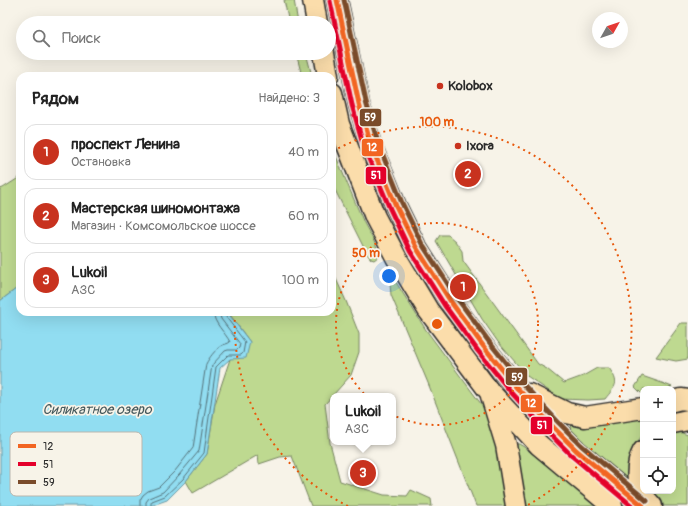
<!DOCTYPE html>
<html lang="ru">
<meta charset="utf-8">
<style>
:root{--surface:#fff;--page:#f2f2f2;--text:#222;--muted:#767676;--line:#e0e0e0;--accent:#c8321e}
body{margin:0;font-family:Pangolin,sans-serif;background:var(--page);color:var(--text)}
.controls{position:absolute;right:12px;bottom:12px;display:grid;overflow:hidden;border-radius:8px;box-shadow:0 4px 16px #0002}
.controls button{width:36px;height:36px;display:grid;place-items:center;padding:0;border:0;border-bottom:1px solid var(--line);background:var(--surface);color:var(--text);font:20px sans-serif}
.compass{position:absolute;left:592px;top:12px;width:36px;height:36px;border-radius:50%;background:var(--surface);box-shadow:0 4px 16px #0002;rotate:50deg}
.you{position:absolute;left:389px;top:276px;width:14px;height:14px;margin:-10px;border:3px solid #fff;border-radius:50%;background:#1a73e8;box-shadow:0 0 0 6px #1a73e833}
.badge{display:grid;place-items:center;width:26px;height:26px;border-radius:50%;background:var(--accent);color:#fff;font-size:13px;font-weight:700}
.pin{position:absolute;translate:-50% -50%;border:2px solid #fff;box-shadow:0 1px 4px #0006}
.popup{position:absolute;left:330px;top:393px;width:66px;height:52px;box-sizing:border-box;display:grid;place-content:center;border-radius:8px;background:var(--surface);filter:drop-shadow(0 1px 3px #0005);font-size:13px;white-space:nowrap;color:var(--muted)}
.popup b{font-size:15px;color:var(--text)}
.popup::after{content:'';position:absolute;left:50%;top:100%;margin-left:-8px;border:8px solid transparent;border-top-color:var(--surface)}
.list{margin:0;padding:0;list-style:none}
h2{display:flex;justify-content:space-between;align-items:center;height:52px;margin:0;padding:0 16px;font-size:17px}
h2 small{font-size:13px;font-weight:400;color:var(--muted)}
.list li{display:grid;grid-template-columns:26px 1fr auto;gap:12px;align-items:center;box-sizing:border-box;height:56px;margin:0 8px 8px;padding:0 8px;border:1px solid var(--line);border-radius:12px}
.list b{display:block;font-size:15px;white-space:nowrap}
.list p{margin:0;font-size:13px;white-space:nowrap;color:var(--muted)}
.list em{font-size:13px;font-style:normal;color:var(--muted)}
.icon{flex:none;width:22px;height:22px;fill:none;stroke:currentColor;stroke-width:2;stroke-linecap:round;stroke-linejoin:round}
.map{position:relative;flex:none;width:688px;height:506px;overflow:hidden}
.search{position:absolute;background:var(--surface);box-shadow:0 4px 16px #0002;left:16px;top:16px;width:320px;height:44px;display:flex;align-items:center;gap:10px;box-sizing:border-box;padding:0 14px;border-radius:22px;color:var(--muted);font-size:15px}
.panel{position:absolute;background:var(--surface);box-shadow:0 4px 16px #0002;left:16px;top:72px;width:320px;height:244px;border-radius:12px}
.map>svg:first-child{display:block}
</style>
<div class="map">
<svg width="688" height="506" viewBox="0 0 688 506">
<rect width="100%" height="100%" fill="#f7f3e8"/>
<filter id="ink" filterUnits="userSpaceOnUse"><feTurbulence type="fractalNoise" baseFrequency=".025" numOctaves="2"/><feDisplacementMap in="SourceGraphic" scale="8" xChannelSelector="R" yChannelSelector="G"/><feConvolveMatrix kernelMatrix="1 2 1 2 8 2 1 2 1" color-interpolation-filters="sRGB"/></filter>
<g filter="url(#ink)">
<path fill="#bed990" stroke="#74825e" d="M 284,0 L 294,0 L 298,23 L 289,23 Z
M 296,53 L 306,53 L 312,76 L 302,76 Z
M 332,146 C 342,172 353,197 364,223 C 369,233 379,247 378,257 L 374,260 L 371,259 L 367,254 L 332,184 Z
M 20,177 L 20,286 L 0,301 L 0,189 L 3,188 Z
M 440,235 L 448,235 L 455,241 L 462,251 L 463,261 L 538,364 L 547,369 L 564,383 L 583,376 L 597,368 L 609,368 C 620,384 616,385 605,399 L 588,400 L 561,399 L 546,389 L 527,376 L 498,342 L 482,319 L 436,241 Z
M 332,270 L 346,301 L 359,334 L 359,352 L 351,375 L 325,404 L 330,443 L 340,481 L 384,495 L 407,496 L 411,490 L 431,499 L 432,506 L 311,506 L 292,456 L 280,457 L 259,464 L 258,455 L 193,493 L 186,481 L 207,454 L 215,404 L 230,359 L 250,342 L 228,312 L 332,312 Z
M 392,276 L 426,330 L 490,416 L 508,506 L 476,506 L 428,383 L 391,295 L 390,284 Z
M 681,323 L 688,323 L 688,359 L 676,361 L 656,357 Z
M 642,376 L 662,383 L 672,387 L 665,389 L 643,389 L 642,394 L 635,387 Z
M 643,416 L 643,434 L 632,450 L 629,464 L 629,484 L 569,431 L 571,425 C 595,427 619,421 643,416 Z
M 679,432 L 688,435 L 688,506 L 660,506 L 651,491 L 673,491 L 673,434 Z
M 516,444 L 519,444 L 524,447 L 597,506 L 521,506 Z"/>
<path fill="#91ddf1" stroke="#6896a2" d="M 20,286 L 20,312 L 227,312 L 250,342 L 246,358 L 230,359 L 220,368 L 207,454 L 186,481 L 167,500 L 150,506 L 0,506 L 0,301 Z"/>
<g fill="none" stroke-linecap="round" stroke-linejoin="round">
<path stroke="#54727a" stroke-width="1" d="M 140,506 L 140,500 L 143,495 L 148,491 L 159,487 L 175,471 L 193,448 L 206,364 C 209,358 215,350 221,346 C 224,344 228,344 230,342 C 225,332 214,324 213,312
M 146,506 L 146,502 L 149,498 L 163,492 L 179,475 L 199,451 L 212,365 L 225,351 L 228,350 L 237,350 L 239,348 L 240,344 L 221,319 L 219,312
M 151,506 L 151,503 L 152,501 L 165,496 L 183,479 L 204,453 L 216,367 L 228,355 L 241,355 L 243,353 L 245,342 L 226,317 L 224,312"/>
<g stroke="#2b2b2b" stroke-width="23">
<path id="major" d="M 313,0 L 317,23
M 337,0 L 359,104 L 371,145 L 396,206 L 416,247 L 451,302 L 484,347 L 516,387 L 554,428 L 576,450 L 643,506
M 324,53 L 328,76
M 332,93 L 339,124 L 375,217 L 396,257 L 428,310 L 489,391 L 539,445 L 612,506
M 529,394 L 567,413 L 585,417 L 643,408
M 491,396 L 506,445 L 516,506
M 673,401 L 681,399 L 688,400
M 673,423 L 688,420
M 643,451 C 636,464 635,484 644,496 C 646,500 649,503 652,506"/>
</g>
<use href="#major" stroke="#fbddab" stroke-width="20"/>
<g stroke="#f7f3e8" stroke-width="8">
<path id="bus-1" d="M 337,0 L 359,104 L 371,145 L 396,206 L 416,247 L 451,302 L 484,347 L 516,387 L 554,428 L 576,450 L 643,506"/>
</g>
<g stroke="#f7f3e8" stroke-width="8">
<path id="bus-2" d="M 330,1 L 352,105 L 364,147 L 390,209 L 410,251 L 445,306 L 478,351 L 511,392 L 549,433 L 571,455 L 632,506"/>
</g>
<g stroke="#f7f3e8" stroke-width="8">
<path id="bus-3" d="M 344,0 L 366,102 L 378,143 L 402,203 L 422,244 L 457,298 L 490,343 L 521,382 L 559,423 L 581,445 L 647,501"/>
</g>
<use href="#bus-1" stroke="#f26522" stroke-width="5"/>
<use href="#bus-2" stroke="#e4002b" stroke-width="5"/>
<use href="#bus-3" stroke="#7a4b2a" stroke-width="5"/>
</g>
</g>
<g fill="none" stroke="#e8590c" stroke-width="2" stroke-dasharray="2 4">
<circle cx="437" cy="324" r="101"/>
<path d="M348 506A202 202 0 0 1 235 313M333 151A202 202 0 1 1 526 506"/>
</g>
<g fill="#c8321e" stroke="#f7f3e8" stroke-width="1.5">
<circle cx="440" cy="86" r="4"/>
<circle cx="458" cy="146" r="4"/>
</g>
<g text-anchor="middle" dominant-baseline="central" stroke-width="3.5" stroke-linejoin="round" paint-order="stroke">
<g font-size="13" font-weight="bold" fill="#2b2b2b" stroke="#f7f3e8" text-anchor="start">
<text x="448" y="86">Kolobox</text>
<text x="466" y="146">Ixora</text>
</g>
<g font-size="14" font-style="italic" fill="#44585c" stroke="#f7f3e8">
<text x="97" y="409">Силикатное озеро</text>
</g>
</g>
<rect x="10" y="432" width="132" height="64" rx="6" fill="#f7f3e8" stroke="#bab7af" stroke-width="1"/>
<rect x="18" y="444" width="18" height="4" fill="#f26522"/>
<rect x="18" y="462" width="18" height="4" fill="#e4002b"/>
<rect x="18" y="480" width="18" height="4" fill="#7a4b2a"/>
<g font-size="11" fill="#2b2b2b">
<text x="43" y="450">12</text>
<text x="43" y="468">51</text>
<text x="43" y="486">59</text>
</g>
<circle cx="437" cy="324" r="6" fill="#e8590c" stroke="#f7f3e8" stroke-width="2"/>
<g font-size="12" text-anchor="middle" font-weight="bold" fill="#e8590c" stroke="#f7f3e8" stroke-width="3.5" stroke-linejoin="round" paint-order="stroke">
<text x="437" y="126">100 m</text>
<text x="366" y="257">50 m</text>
</g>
<g stroke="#f7f3e8" stroke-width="1.5">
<rect x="359" y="108" width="23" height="19" rx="4" fill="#7a4b2a"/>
<rect x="361" y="138" width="23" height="19" rx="4" fill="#f26522"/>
<rect x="365" y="166" width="22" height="19" rx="4" fill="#e4002b"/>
<rect x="505" y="367" width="23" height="19" rx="4" fill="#7a4b2a"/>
<rect x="520" y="394" width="23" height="19" rx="4" fill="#f26522"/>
<rect x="530" y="416" width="23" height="19" rx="4" fill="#e4002b"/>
</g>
<g font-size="11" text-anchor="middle" font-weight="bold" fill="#fff">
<text x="370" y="121">59</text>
<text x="372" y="151">12</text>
<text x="376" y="179">51</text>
<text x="517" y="381">59</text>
<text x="531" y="407">12</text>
<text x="542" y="429">51</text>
</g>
</svg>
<div class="controls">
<button>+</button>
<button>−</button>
<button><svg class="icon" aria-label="locate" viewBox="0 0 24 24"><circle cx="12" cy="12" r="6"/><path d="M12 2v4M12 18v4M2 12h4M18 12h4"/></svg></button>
</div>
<svg class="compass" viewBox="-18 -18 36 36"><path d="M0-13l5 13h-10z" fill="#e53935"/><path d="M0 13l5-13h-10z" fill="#767676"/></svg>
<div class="you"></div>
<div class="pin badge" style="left:463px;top:287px">1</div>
<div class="pin badge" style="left:468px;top:174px">2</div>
<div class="pin badge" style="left:363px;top:473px">3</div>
<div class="popup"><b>Lukoil</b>АЗС</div>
<div class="search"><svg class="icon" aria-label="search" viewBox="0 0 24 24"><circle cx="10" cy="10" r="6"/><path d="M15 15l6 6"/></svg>Поиск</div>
<section class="panel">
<h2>Рядом<small>Найдено: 3</small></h2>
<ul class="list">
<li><span class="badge">1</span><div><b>проспект Ленина</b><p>Остановка</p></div><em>40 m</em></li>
<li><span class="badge">2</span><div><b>Мастерская шиномонтажа</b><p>Магазин · Комсомольское шоссе</p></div><em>60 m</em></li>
<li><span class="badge">3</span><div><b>Lukoil</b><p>АЗС</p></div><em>100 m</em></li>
</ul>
</section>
</div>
